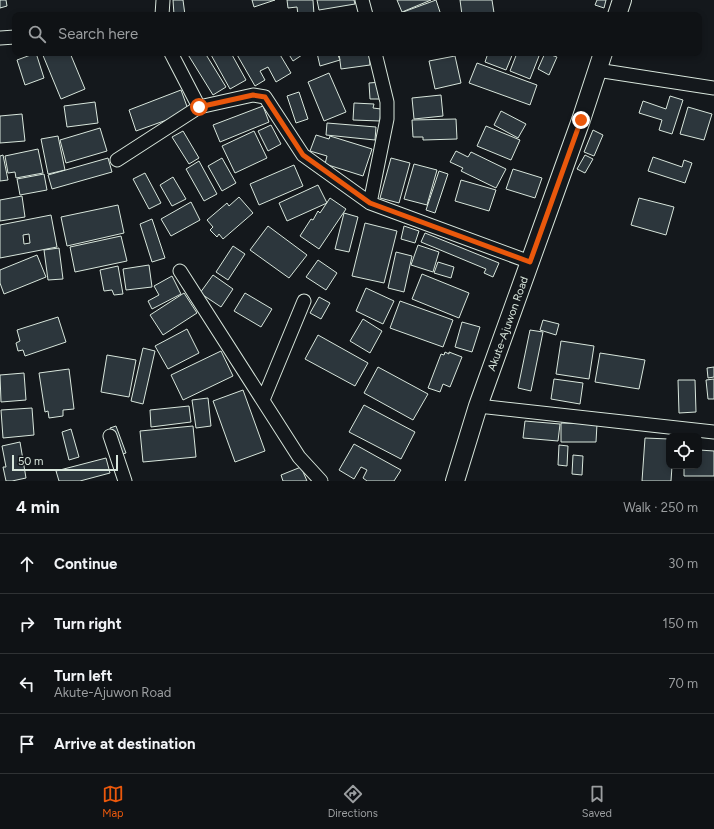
<!DOCTYPE html>
<meta charset="utf-8">
<style>
:root{--surface:#0f1215;--page:#1d2022;--text:#f1f3f6;--muted:#9b9ea0;--line:#2f3234;--accent:#ea580c}
body{margin:0;font-family:Figtree,sans-serif;background:var(--page);color:var(--text)}
.controls{position:absolute;right:12px;bottom:12px;display:grid;overflow:hidden;border-radius:8px;box-shadow:0 2px 6px #0003}
.controls button{width:36px;height:36px;display:grid;place-items:center;padding:0;border:0;border-bottom:1px solid var(--line);background:var(--surface);color:var(--text);font:20px sans-serif}
.scale{position:absolute;left:12px;bottom:10px;width:106px;box-sizing:border-box;padding-left:4px;border:2px solid #d8e6dc;border-top:0;font-size:11px;line-height:14px;white-space:nowrap;color:#d8e6dc;-webkit-text-stroke:3px #14181c;paint-order:stroke}
.stop{position:absolute;width:12px;height:12px;margin:-9px;border:3px solid #ea580c;border-radius:50%;background:#fff}
.stop.end{background:#ea580c;border-color:#fff;box-shadow:0 1px 4px #0008}
.list{margin:0;padding:0;list-style:none}
h2{display:flex;justify-content:space-between;align-items:center;height:52px;margin:0;padding:0 16px;font-size:17px}
h2 small{font-size:13px;font-weight:400;color:var(--muted)}
.list li{display:grid;grid-template-columns:26px 1fr auto;gap:12px;align-items:center;box-sizing:border-box;height:60px;padding:0 16px;border-top:1px solid var(--line)}
.list b{display:block;font-size:15px;white-space:nowrap}
.list p{margin:0;font-size:13px;white-space:nowrap;color:var(--muted)}
.list em{font-size:13px;font-style:normal;color:var(--muted)}
.icon{flex:none;width:22px;height:22px;fill:none;stroke:currentColor;stroke-width:2;stroke-linecap:round;stroke-linejoin:round}
.map{position:relative;flex:none;width:714px;height:481px;overflow:hidden}
.search{position:absolute;background:var(--surface);box-shadow:0 2px 6px #0003;left:12px;right:12px;top:12px;height:44px;display:flex;align-items:center;gap:10px;box-sizing:border-box;padding:0 14px;border-radius:8px;color:var(--muted);font-size:15px}
.sheet{height:292px;background:var(--surface)}
nav{display:flex;justify-content:space-around;align-items:center;box-sizing:border-box;height:56px;border-top:1px solid var(--line);background:var(--surface);font-size:11px;color:var(--muted)}
nav a{display:grid;justify-items:center;gap:2px}
nav .on{color:var(--accent)}
.map>svg:first-child{display:block}
</style>
<div class="map">
<svg width="714" height="481" viewBox="0 0 714 481">
<rect width="100%" height="100%" fill="#14181c"/>
<path fill="#2c363c" stroke="#d8e6dc" fill-rule="evenodd" d="M 0,0 L 6,0 L 7,6 L 0,8 Z
M 173,0 L 183,0 L 185,15 L 174,15 Z
M 252,0 L 275,0 L 254,7 Z
M 287,0 L 313,0 L 314,15 L 298,15 L 297,7 L 288,8 Z
M 317,0 L 354,0 L 355,4 L 319,10 Z
M 397,0 L 431,0 L 402,12 Z
M 436,0 L 441,15 L 395,15 Z
M 460,0 L 492,0 L 494,13 L 477,15 L 462,15 Z
M 597,0 L 606,0 L 604,8 L 595,5 Z
M 36,53 L 44,78 L 25,85 L 17,60 Z
M 42,53 L 70,53 L 85,89 L 61,99 Z
M 187,53 L 205,53 L 226,87 L 213,95 Z
M 210,53 L 231,53 L 246,80 L 230,89 Z
M 236,53 L 267,53 L 268,54 L 270,53 L 279,53 L 291,73 L 276,82 L 268,67 L 260,71 L 265,80 L 255,86 Z
M 288,53 L 305,53 L 293,61 Z
M 317,53 L 337,53 L 340,60 L 320,66 Z
M 339,53 L 369,53 L 370,65 L 341,69 Z
M 488,53 L 513,53 L 506,70 L 485,62 Z
M 517,53 L 532,53 L 539,56 L 530,79 L 510,71 Z
M 545,53 L 557,57 L 549,75 L 538,69 Z
M 455,56 L 461,83 L 435,89 L 429,61 Z
M 477,63 L 537,85 L 530,105 L 469,83 Z
M 329,73 L 346,112 L 324,121 L 308,82 Z
M 381,82 L 382,99 L 370,99 L 369,83 Z
M 181,90 L 189,112 L 136,131 L 129,110 Z
M 299,92 L 308,119 L 296,123 L 287,96 Z
M 441,95 L 443,116 L 414,119 L 412,98 Z
M 670,96 L 683,100 L 672,134 L 659,130 L 662,120 L 639,113 L 643,101 L 666,109 Z
M 95,102 L 98,123 L 67,127 L 64,106 Z
M 354,103 L 374,104 L 373,108 L 381,109 L 380,121 L 353,120 Z
M 263,106 L 269,122 L 220,142 L 213,125 Z
M 688,107 L 712,114 L 704,140 L 680,134 Z
M 501,111 L 526,124 L 518,138 L 494,125 Z
M 22,114 L 25,141 L 0,143 L 0,116 Z
M 456,119 L 457,139 L 423,140 L 423,137 L 413,137 L 412,120 Z
M 327,123 L 376,127 L 375,140 L 326,135 Z
M 271,125 L 281,144 L 268,151 L 258,131 Z
M 486,126 L 520,140 L 511,160 L 477,146 Z
M 100,128 L 107,151 L 66,163 L 60,140 Z
M 593,130 L 603,135 L 594,156 L 584,152 Z
M 183,131 L 199,158 L 189,164 L 172,137 Z
M 254,131 L 267,158 L 235,173 L 222,146 Z
M 316,135 L 329,139 L 330,136 L 372,149 L 363,176 L 325,164 L 327,156 L 310,151 Z
M 58,136 L 65,170 L 48,174 L 41,139 Z
M 38,149 L 43,173 L 16,178 L 15,172 L 8,173 L 5,156 Z
M 456,151 L 468,157 L 471,152 L 506,169 L 496,188 L 461,171 L 463,168 L 450,162 Z
M 3,155 L 8,180 L 0,181 L 0,156 Z
M 585,155 L 593,159 L 585,173 L 577,169 Z
M 653,157 L 682,167 L 684,160 L 692,163 L 685,183 L 648,171 Z
M 108,158 L 112,172 L 52,189 L 48,175 Z
M 222,158 L 236,183 L 222,191 L 208,166 Z
M 391,158 L 410,163 L 399,203 L 380,198 Z
M 199,161 L 217,194 L 204,201 L 186,169 Z
M 414,164 L 437,170 L 427,205 L 404,199 Z
M 294,165 L 303,186 L 259,205 L 250,184 Z
M 513,169 L 542,178 L 535,198 L 506,189 Z
M 439,171 L 448,174 L 435,213 L 426,210 Z
M 145,173 L 161,203 L 149,209 L 133,179 Z
M 44,174 L 47,190 L 20,195 L 17,179 Z
M 173,177 L 186,199 L 172,206 L 160,185 Z
M 461,180 L 496,190 L 489,211 L 455,201 Z
M 318,185 L 327,203 L 287,221 L 279,203 Z
M 22,196 L 25,217 L 0,221 L 0,200 Z
M 239,197 L 253,213 L 223,239 L 219,234 L 217,237 L 210,230 L 213,227 L 207,220 L 227,203 L 229,206 Z
M 330,198 L 346,209 L 319,249 L 300,236 L 311,219 L 313,220 L 318,211 L 320,213 Z
M 639,198 L 674,207 L 666,235 L 631,225 Z
M 191,202 L 200,220 L 171,236 L 161,219 Z
M 118,205 L 124,233 L 67,246 L 61,217 Z
M 344,213 L 358,217 L 349,252 L 335,249 Z
M 51,215 L 57,247 L 0,258 L 0,225 ZM 29,234 L 30,243 L 24,244 L 23,235 Z
M 152,219 L 165,258 L 152,262 L 140,224 Z
M 365,223 L 397,231 L 384,283 L 352,276 Z
M 268,226 L 307,255 L 289,278 L 250,250 Z
M 404,226 L 419,231 L 415,243 L 401,239 Z
M 425,233 L 499,263 L 493,277 L 484,273 L 486,269 L 421,242 Z
M 121,236 L 127,261 L 75,272 L 70,247 Z
M 418,245 L 439,252 L 433,272 L 411,265 Z
M 233,246 L 245,254 L 228,280 L 216,272 Z
M 59,248 L 63,279 L 48,280 L 44,250 Z
M 396,252 L 412,256 L 404,292 L 388,288 Z
M 37,255 L 46,277 L 4,294 L 0,283 L 0,270 Z
M 318,260 L 337,273 L 326,290 L 306,277 Z
M 438,262 L 454,267 L 451,278 L 434,273 Z
M 149,265 L 152,287 L 126,290 L 123,269 Z
M 118,266 L 123,294 L 114,295 L 112,290 L 104,291 L 100,270 Z
M 422,274 L 469,293 L 459,318 L 412,299 Z
M 213,275 L 233,289 L 221,307 L 200,293 Z
M 172,276 L 181,294 L 152,309 L 148,301 L 159,295 L 154,286 Z
M 366,288 L 394,301 L 383,324 L 356,311 Z
M 184,293 L 197,313 L 163,335 L 150,315 Z
M 245,293 L 272,309 L 261,327 L 234,311 Z
M 319,297 L 330,303 L 321,319 L 310,313 Z
M 400,301 L 453,320 L 443,347 L 390,328 Z
M 58,317 L 66,342 L 25,356 L 23,350 L 18,351 L 16,343 L 20,341 L 17,330 Z
M 363,319 L 382,331 L 370,353 L 350,341 Z
M 543,320 L 559,324 L 556,335 L 540,330 Z
M 462,322 L 480,327 L 472,352 L 455,347 Z
M 187,329 L 199,353 L 168,369 L 155,346 Z
M 530,330 L 543,332 L 531,391 L 518,388 Z
M 318,335 L 368,363 L 355,386 L 305,359 Z
M 561,341 L 594,346 L 589,379 L 556,374 Z
M 143,348 L 155,351 L 143,404 L 131,401 Z
M 221,351 L 233,376 L 183,400 L 171,375 Z
M 445,352 L 449,354 L 449,352 L 462,357 L 450,387 L 443,384 L 440,392 L 428,388 L 441,354 L 444,355 Z
M 600,353 L 645,360 L 639,389 L 595,382 Z
M 107,355 L 136,360 L 129,397 L 101,392 Z
M 378,367 L 428,394 L 413,420 L 364,393 Z
M 714,367 L 714,377 L 708,378 L 707,368 Z
M 69,369 L 74,409 L 63,410 L 63,416 L 49,418 L 48,411 L 45,412 L 39,373 Z
M 24,373 L 26,400 L 1,402 L 0,375 Z
M 554,379 L 583,383 L 580,404 L 551,399 Z
M 714,379 L 714,399 L 708,399 L 706,380 Z
M 678,380 L 695,380 L 696,412 L 679,413 Z
M 243,390 L 265,451 L 235,462 L 213,401 Z
M 208,398 L 211,426 L 196,428 L 192,400 Z
M 364,405 L 415,432 L 401,459 L 349,432 Z
M 189,406 L 191,422 L 151,427 L 150,410 Z
M 32,408 L 34,435 L 3,438 L 1,410 Z
M 525,421 L 560,424 L 558,441 L 523,438 Z
M 561,423 L 597,424 L 596,442 L 561,442 Z
M 116,426 L 126,453 L 119,455 L 110,428 Z
M 193,426 L 196,457 L 143,462 L 140,431 Z
M 71,429 L 79,457 L 69,460 L 62,432 Z
M 645,438 L 669,439 L 669,466 L 672,466 L 671,481 L 642,481 Z
M 20,442 L 26,478 L 12,481 L 6,481 L 3,467 L 6,467 L 2,446 Z
M 354,444 L 401,470 L 394,481 L 367,481 L 363,478 L 367,470 L 361,467 L 354,479 L 339,470 Z
M 559,445 L 568,446 L 567,466 L 558,465 Z
M 699,450 L 714,451 L 714,476 L 684,476 L 684,466 L 699,466 Z
M 573,455 L 583,456 L 582,475 L 572,474 Z
M 106,458 L 110,473 L 80,481 L 59,481 L 56,471 Z
M 301,467 L 307,481 L 283,481 L 281,475 Z"/>
<g fill="none" stroke-linecap="round" stroke-linejoin="round">
<g stroke="#d8e6dc" stroke-width="15">
<path id="street" d="M 362,0 L 366,15
M 162,15 L 163,0
M 0,38 L 15,37
M 171,53 L 199,107
M 597,70 L 714,88
M 117,160 L 199,107 L 253,95 L 265,97 L 303,155 L 370,203 L 530,262
M 370,203 L 387,119 L 387,102 L 375,53
M 180,271 L 299,457 L 321,481
M 263,400 L 304,301
M 478,406 L 714,432
M 110,436 L 125,481"/>
</g>
<g stroke="#d8e6dc" stroke-width="20">
<g id="secondary">
<path d="M 617,15 L 622,0"/>
<path id="s1" d="M 455,481 L 478,406 L 581,120 L 603,53"/>
</g>
</g>
<use href="#street" stroke="#14181c" stroke-width="13"/>
<use href="#secondary" stroke="#14181c" stroke-width="18"/>
</g>
<g fill="none" stroke-linecap="round" stroke-linejoin="round">
<path stroke="#ea580c" stroke-width="5" d="M 199,107 L 253,95 L 265,97 L 303,155 L 370,203 L 530,262 L 581,120"/>
</g>
<g text-anchor="middle" dominant-baseline="central" stroke-width="3" stroke-linejoin="round" paint-order="stroke">
<g font-size="11" fill="#d8e6dc" stroke="#14181c">
<text stroke="none"><textPath href="#s1" startOffset="166">Akute-Ajuwon Road</textPath></text>
</g>
</g>
</svg>
<div class="controls">
<button><svg class="icon" aria-label="locate" viewBox="0 0 24 24"><circle cx="12" cy="12" r="6"/><path d="M12 2v4M12 18v4M2 12h4M18 12h4"/></svg></button>
</div>
<div class="scale">50 m</div>
<div class="stop" style="left:199px;top:107px"></div>
<div class="stop end" style="left:581px;top:120px"></div>
<div class="search"><svg class="icon" aria-label="search" viewBox="0 0 24 24"><circle cx="10" cy="10" r="6"/><path d="M15 15l6 6"/></svg>Search here</div>
</div>
<section class="sheet">
<h2>4 min<small>Walk · 250 m</small></h2>
<ul class="list">
<li><svg class="icon" aria-label="ahead" viewBox="0 0 24 24"><path d="M12 20V5M6 11l6-6 6 6"/></svg><div><b>Continue</b></div><em>30 m</em></li>
<li><svg class="icon" aria-label="right" viewBox="0 0 24 24"><path d="M7 20v-9h11M14 6l5 5-5 5"/></svg><div><b>Turn right</b></div><em>150 m</em></li>
<li><svg class="icon" aria-label="left" viewBox="0 0 24 24"><path d="M17 20v-9H6M10 6l-5 5 5 5"/></svg><div><b>Turn left</b><p>Akute-Ajuwon Road</p></div><em>70 m</em></li>
<li><svg class="icon" aria-label="arrive" viewBox="0 0 24 24"><path d="M6 21V4h12l-3 4 3 4H6"/></svg><div><b>Arrive at destination</b></div></li>
</ul>
</section>
<nav>
<a class="on"><svg class="icon" aria-label="map" viewBox="0 0 24 24"><path d="M3 6l6-2 6 2 6-2v14l-6 2-6-2-6 2zM9 4v14M15 6v14"/></svg>Map</a>
<a><svg class="icon" aria-label="directions" viewBox="0 0 24 24"><path d="M12 3l9 9-9 9-9-9zM9 14v-3h6M13 9l2 2-2 2"/></svg>Directions</a>
<a><svg class="icon" aria-label="saved" viewBox="0 0 24 24"><path d="M7 4h10v16l-5-4-5 4z"/></svg>Saved</a>
</nav>
